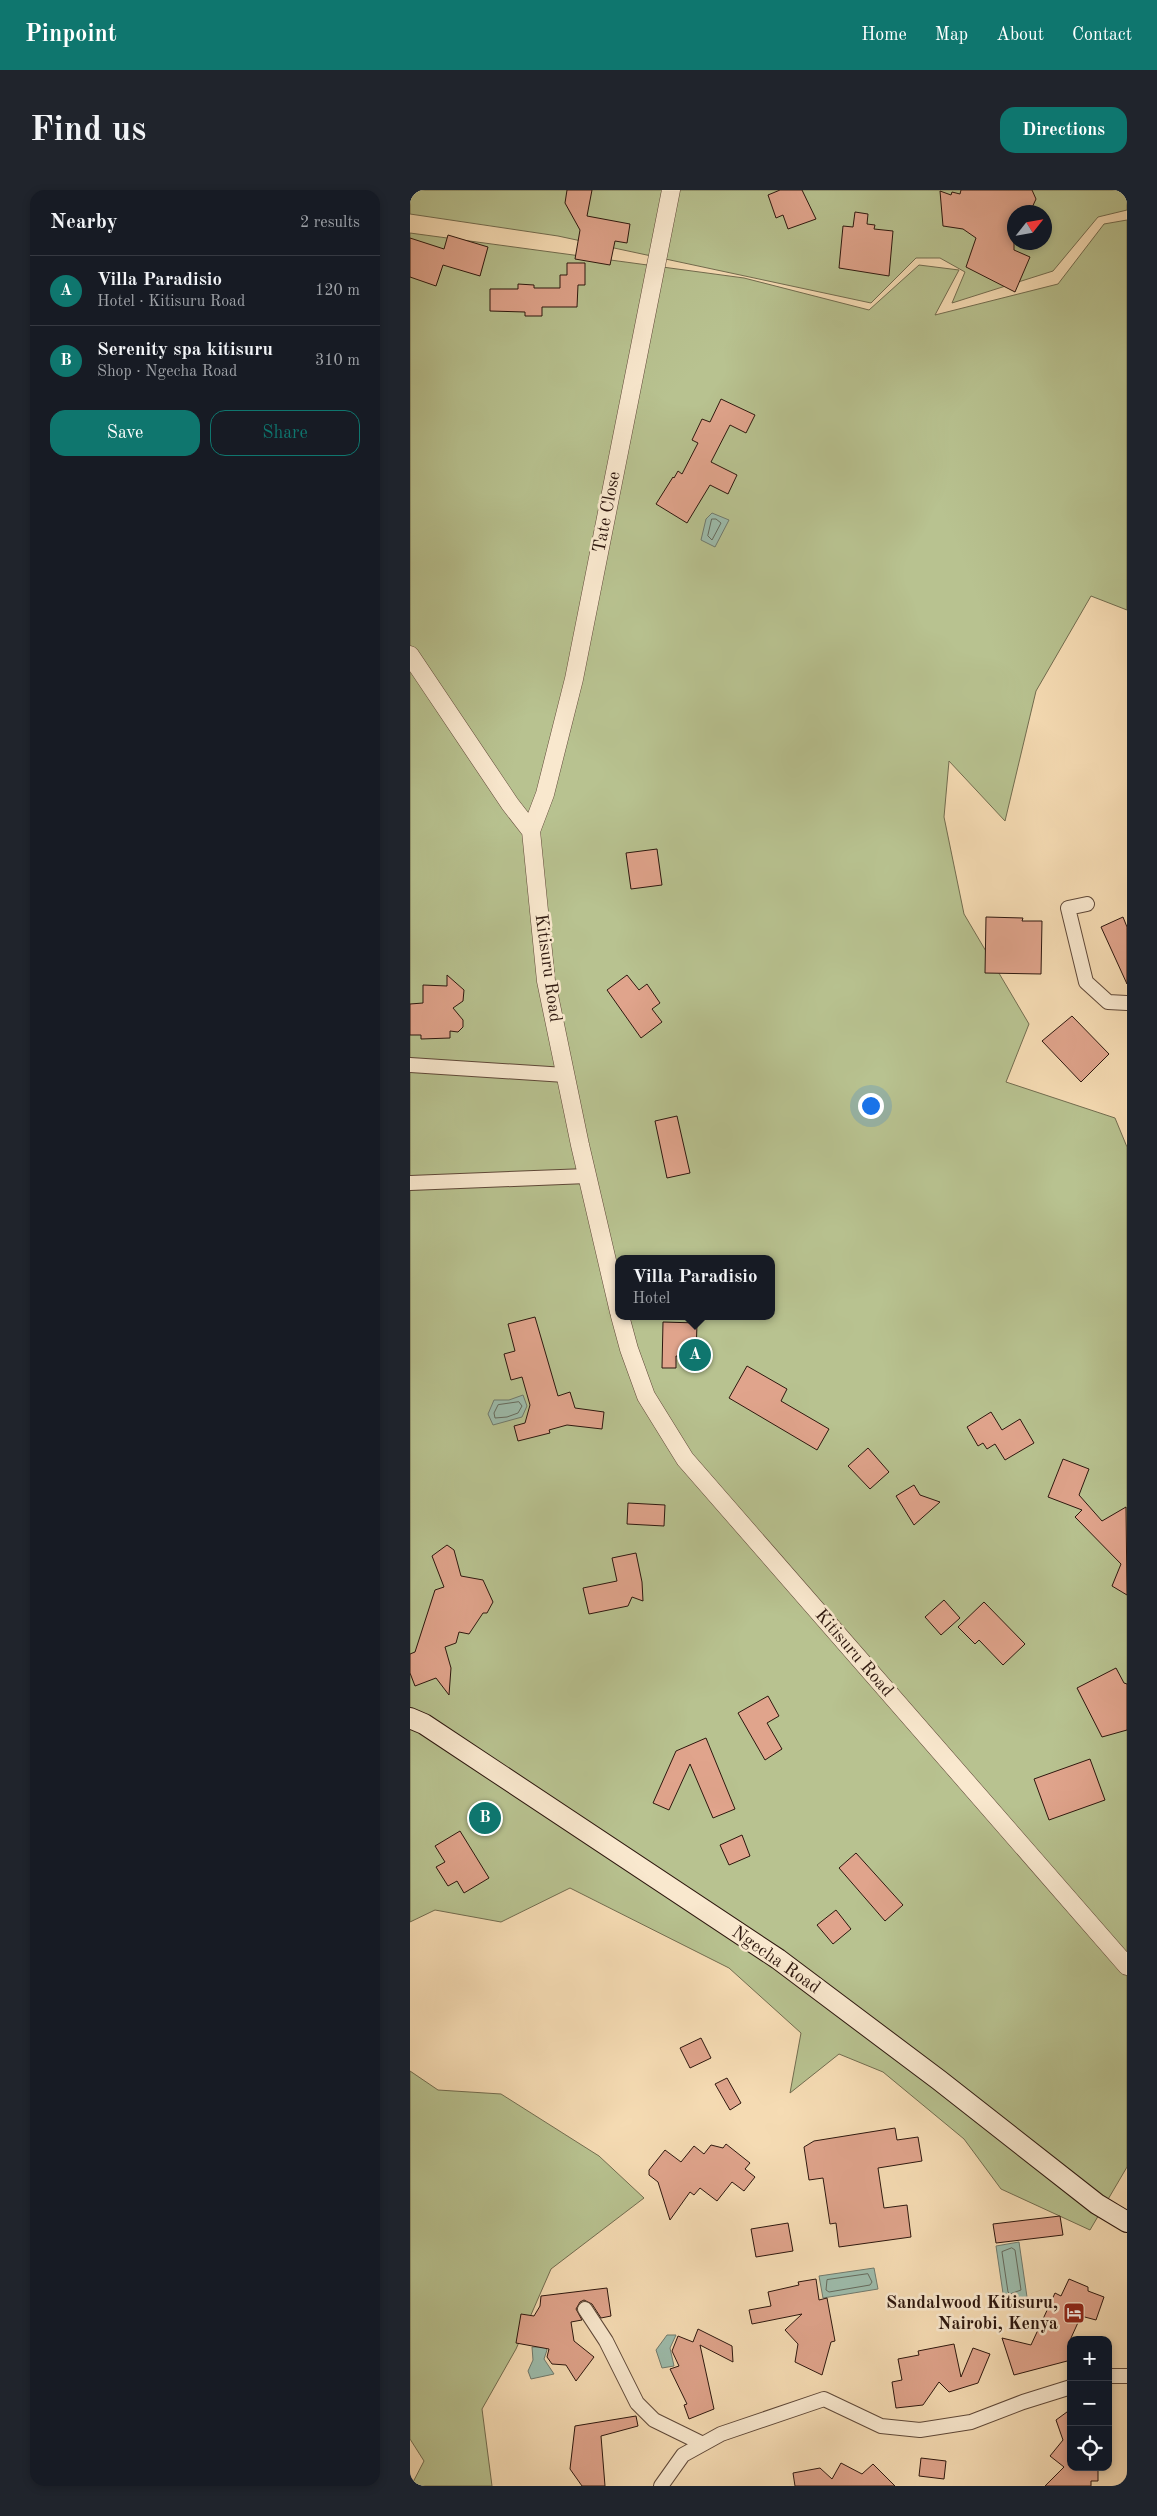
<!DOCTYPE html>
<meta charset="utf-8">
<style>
:root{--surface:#171b24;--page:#20242c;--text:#f1f3f6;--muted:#9ea1a6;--line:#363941;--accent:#0f766e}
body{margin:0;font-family:"Old Standard TT",serif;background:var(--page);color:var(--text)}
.controls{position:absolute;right:15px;bottom:15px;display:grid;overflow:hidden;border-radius:10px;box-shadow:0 2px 8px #0003}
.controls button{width:45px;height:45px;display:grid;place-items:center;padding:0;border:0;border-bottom:1px solid var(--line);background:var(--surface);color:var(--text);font:25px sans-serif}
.compass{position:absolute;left:597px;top:15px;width:45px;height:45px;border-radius:50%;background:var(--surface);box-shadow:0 2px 8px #0003;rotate:59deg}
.you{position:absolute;left:460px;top:915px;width:18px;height:18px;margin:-12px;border:4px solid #fff;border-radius:50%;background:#1a73e8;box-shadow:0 0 0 8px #1a73e833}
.badge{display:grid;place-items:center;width:32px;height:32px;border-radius:50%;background:var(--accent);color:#fff;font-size:16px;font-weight:700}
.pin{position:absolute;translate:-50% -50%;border:2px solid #fff;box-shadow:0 1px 5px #0006}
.popup{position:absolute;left:205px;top:1065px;width:160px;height:65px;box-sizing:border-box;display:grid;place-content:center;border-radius:10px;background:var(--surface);filter:drop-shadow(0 1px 4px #0005);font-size:16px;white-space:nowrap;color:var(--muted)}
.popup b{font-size:19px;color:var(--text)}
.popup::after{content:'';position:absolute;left:50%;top:100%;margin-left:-10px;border:10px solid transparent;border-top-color:var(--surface)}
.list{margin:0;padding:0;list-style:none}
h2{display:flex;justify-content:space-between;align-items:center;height:65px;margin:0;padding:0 20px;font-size:21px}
h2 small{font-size:16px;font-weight:400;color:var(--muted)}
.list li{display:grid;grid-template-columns:32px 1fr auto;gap:15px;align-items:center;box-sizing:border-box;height:70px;padding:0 20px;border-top:1px solid var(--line)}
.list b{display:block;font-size:19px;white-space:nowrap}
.list p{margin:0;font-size:16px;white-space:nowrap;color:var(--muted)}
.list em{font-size:16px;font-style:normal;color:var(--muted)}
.actions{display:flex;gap:10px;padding:15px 20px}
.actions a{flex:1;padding:11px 0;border:1px solid var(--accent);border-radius:15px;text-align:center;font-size:18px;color:var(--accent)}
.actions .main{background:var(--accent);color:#fff}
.icon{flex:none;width:28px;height:28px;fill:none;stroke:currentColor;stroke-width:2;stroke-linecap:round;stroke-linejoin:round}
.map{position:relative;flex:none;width:717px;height:2296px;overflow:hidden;border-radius:15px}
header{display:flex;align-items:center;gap:30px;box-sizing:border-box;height:70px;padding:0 25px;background:var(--accent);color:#fff}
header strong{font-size:24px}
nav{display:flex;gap:28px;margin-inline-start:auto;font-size:18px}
.intro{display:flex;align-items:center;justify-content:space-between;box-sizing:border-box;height:120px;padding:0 30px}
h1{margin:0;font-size:35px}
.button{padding:12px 22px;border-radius:15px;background:var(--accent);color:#fff;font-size:18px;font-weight:700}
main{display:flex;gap:30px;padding:0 30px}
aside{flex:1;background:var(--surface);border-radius:15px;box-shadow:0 2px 8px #0003}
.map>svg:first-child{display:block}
</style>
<header>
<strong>Pinpoint</strong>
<nav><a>Home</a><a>Map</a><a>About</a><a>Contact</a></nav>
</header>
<div class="intro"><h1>Find us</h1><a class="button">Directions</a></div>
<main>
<aside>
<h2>Nearby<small>2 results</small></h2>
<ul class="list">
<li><span class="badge">A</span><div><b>Villa Paradisio</b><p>Hotel · Kitisuru Road</p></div><em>120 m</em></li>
<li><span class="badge">B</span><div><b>Serenity spa kitisuru</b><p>Shop · Ngecha Road</p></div><em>310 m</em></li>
</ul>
<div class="actions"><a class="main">Save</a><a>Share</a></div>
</aside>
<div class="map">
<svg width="717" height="2296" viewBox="0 0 717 2296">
<rect width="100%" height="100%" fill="#f6dcb4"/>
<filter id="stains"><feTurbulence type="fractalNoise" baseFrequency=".004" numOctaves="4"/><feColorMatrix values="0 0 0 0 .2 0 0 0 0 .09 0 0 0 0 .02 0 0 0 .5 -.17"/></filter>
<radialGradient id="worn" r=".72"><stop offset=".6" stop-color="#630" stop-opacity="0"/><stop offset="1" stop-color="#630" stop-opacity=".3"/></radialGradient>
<path fill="#b8c290" stroke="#726c4f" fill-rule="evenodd" d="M 0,0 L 717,0 L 717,20 L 688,27 L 643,81 L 542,113 L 555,82 L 530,68 L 506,68 L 461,113 L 148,46 L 0,24 ZM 604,22 L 634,22 L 634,52 L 604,52 Z
M 717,30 L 717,420 L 681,406 L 626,501 L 595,631 L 539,571 L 534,627 L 554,724 L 619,834 L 596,892 L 705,928 L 717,957 L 717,1977 L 680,2040 L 591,1999 L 554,1949 L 473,1882 L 429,1864 L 380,1903 L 391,1843 L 319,1778 L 160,1698 L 91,1732 L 25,1720 L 0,1732 L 0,43 L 334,88 L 459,120 L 509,75 L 549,80 L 525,125 L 648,94 L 694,34 ZM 209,1069 L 361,1069 L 361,1126 L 209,1126 Z
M 0,1881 L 28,1900 L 91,1904 L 189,1966 L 234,2008 L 141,2079 L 106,2159 L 72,2219 L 82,2296 L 1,2296 L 14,2271 L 0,2249 Z"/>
<path fill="#9dbcac" stroke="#707a6d" d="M 302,323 L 319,330 L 305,357 L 291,350 L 296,329 Z
M 113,1205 L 117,1216 L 112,1227 L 83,1235 L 78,1224 L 84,1210 L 99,1210 Z
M 609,2052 L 617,2107 L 594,2110 L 586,2056 Z
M 464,2078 L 468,2099 L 413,2108 L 409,2086 Z
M 257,2145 L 266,2145 L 260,2158 L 264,2176 L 252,2178 L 246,2160 Z
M 122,2157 L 135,2157 L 137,2160 L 134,2169 L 144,2184 L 121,2189 L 118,2181 L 123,2170 Z"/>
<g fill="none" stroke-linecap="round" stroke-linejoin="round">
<path stroke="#656a5d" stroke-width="1" d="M 302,329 L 306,329 L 311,333 L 302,350 L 298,346 Z
M 109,1212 L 112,1216 L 108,1223 L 97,1227 L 85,1228 L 84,1223 L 88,1215 Z
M 602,2058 L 605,2060 L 611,2100 L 600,2104 L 598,2102 L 592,2062 Z
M 458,2084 L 462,2092 L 460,2095 L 419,2102 L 416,2100 L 417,2090 Z"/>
</g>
<path fill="#e0a48c" stroke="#2d170e" d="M 157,0 L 182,0 L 177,26 L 220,34 L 217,53 L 205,51 L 200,75 L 165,69 L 170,40 L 155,13 Z
M 370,0 L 392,0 L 406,29 L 378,39 L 373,25 L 366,28 L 358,5 Z
M 551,0 L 622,0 L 626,9 L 620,22 L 604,22 L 604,60 L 620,67 L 605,102 L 556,77 L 566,48 L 553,39 L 533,36 L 530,1 L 541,5 L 542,2 L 550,4 Z
M 445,22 L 458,24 L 457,34 L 465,35 L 464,39 L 483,41 L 479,86 L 429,78 L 433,36 L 443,37 Z
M 38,45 L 78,57 L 70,86 L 33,75 L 26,96 L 0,87 L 0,48 L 34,59 Z
M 157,73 L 175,73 L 175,95 L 168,95 L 167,117 L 132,117 L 132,126 L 115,126 L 115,122 L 80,121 L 80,99 L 108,99 L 108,94 L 124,95 L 124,98 L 150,98 L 150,85 L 157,85 Z
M 311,209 L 345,225 L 336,243 L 320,235 L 301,272 L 327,285 L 318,304 L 300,295 L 277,333 L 246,314 L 263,287 L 264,288 L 268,281 L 272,284 L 288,253 L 282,250 L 292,229 L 300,232 Z
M 247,659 L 252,695 L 221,699 L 216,663 Z
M 576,727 L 613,728 L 612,731 L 632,731 L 631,784 L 575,783 Z
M 713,727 L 717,737 L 717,794 L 691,737 Z
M 37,785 L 54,800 L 53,811 L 43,818 L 53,830 L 53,837 L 48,842 L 40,841 L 40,848 L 11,849 L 11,845 L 0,845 L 0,814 L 13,813 L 13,795 L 37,796 Z
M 217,785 L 229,800 L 237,794 L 250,813 L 242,819 L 252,832 L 231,848 L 197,800 Z
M 662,826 L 699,864 L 671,892 L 632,851 Z
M 267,926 L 280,983 L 257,988 L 245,931 Z
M 125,1127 L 148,1206 L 160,1202 L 165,1218 L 194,1222 L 192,1239 L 157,1235 L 139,1240 L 140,1243 L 108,1251 L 104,1236 L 115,1233 L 120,1215 L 112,1187 L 101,1190 L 94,1164 L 105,1161 L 98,1134 Z
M 253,1132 L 287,1133 L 286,1167 L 266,1166 L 266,1178 L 252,1178 Z
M 337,1176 L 377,1199 L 371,1211 L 419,1239 L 407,1260 L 319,1208 Z
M 581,1222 L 592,1240 L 610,1229 L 624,1253 L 595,1270 L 585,1254 L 577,1259 L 573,1253 L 568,1256 L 557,1237 Z
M 458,1258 L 479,1282 L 460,1299 L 438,1276 Z
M 653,1269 L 679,1279 L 669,1305 L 692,1331 L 716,1317 L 717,1405 L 702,1396 L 711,1374 L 665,1327 L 672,1320 L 638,1307 Z
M 504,1295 L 510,1305 L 530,1312 L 504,1335 L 486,1306 Z
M 218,1313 L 255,1315 L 254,1336 L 217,1334 Z
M 37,1355 L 44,1360 L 51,1386 L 73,1390 L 83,1412 L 77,1423 L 73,1423 L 59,1444 L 49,1442 L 46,1453 L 35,1457 L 41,1478 L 39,1505 L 26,1488 L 5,1496 L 0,1483 L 0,1464 L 5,1462 L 25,1400 L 34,1397 L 22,1366 Z
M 226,1363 L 232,1392 L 233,1411 L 222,1407 L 218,1416 L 179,1424 L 173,1398 L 207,1391 L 202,1368 Z
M 534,1410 L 550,1428 L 531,1445 L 515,1427 Z
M 574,1412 L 615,1454 L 593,1475 L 569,1450 L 565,1454 L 548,1437 Z
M 706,1478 L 714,1493 L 717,1494 L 717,1540 L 692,1547 L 667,1498 Z
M 358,1506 L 369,1526 L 357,1533 L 372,1559 L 355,1570 L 328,1523 Z
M 296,1548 L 325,1619 L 303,1628 L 280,1574 L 259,1620 L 243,1613 L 266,1561 Z
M 680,1569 L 695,1610 L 639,1630 L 624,1589 Z
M 50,1641 L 79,1688 L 54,1703 L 47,1691 L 38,1696 L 26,1677 L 35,1672 L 25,1656 Z
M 332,1645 L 340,1666 L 319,1675 L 310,1655 Z
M 446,1663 L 493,1715 L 475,1731 L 429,1678 Z
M 426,1720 L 441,1739 L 423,1754 L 407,1735 Z
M 291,1848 L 301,1868 L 280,1878 L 270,1858 Z
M 317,1888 L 331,1913 L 320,1920 L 305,1894 Z
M 485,1938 L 487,1950 L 508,1947 L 512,1971 L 468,1978 L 474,2018 L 497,2015 L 501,2047 L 429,2057 L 426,2033 L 420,2034 L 413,1988 L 399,1990 L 394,1957 L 404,1951 Z
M 316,1954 L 340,1973 L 335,1979 L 345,1987 L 334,2001 L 322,1992 L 307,2011 L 290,1998 L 284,2005 L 280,2002 L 260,2030 L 248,1992 L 239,1985 L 239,1980 L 255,1960 L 271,1972 L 284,1956 L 294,1964 L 301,1955 L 313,1958 Z
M 650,2026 L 653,2045 L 586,2053 L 583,2034 Z
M 378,2033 L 383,2061 L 346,2067 L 341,2039 Z
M 406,2089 L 409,2110 L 417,2108 L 425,2151 L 421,2152 L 412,2185 L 385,2172 L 388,2154 L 375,2140 L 392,2124 L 342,2134 L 339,2120 L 361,2116 L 358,2102 L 389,2095 L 388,2092 Z
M 659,2089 L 678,2097 L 678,2101 L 694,2107 L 686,2130 L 671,2126 L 661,2148 L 661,2170 L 604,2185 L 592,2148 L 621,2155 L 645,2103 L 651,2106 Z
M 197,2098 L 201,2126 L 191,2128 L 182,2114 L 174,2110 L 170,2112 L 166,2119 L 172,2130 L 161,2132 L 164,2151 L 184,2167 L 166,2191 L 156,2175 L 142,2174 L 137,2167 L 139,2159 L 106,2153 L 111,2124 L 124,2126 L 130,2116 L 131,2106 Z
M 288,2139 L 322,2156 L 323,2172 L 290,2155 L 304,2219 L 279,2229 L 274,2215 L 277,2214 L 260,2179 L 269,2176 L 262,2161 L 268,2146 L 283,2152 Z
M 544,2154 L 551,2187 L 563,2158 L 580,2164 L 568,2193 L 539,2202 L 529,2192 L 513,2215 L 486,2218 L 482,2192 L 492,2190 L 488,2169 L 509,2165 L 508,2161 Z
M 661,2219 L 661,2277 L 688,2277 L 688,2291 L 681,2291 L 681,2296 L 635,2296 L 654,2277 L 640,2266 L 653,2250 L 646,2230 Z
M 226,2226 L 228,2236 L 191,2246 L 195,2296 L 172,2296 L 160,2279 L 165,2236 Z
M 511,2268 L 536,2271 L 534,2289 L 509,2286 Z
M 431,2273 L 452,2284 L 463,2274 L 485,2296 L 385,2296 L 383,2283 L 410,2278 L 422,2289 Z"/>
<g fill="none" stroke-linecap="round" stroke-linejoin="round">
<g stroke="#5f4838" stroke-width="16">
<path id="minor" d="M 677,714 L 658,718 L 676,792 L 698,812 L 717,813
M 0,875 L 155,885
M 0,993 L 177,986
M 175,2119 L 196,2151 L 227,2213 L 244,2230 L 293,2254
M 698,2186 L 717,2186
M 251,2296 L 273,2265 L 311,2244 L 414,2209 L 471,2236 L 510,2240 L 561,2232 L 613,2212 L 661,2197"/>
</g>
<g stroke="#5f4838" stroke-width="19">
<path id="tertiary" d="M 0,465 L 100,614 L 121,641 L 136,791 L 170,955 L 209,1122
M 121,641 L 135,604 L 164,489 L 261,0
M 210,1126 L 219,1159 L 236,1206 L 275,1269 L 717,1776"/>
</g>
<g stroke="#2d170e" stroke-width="22">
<path id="secondary" d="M 0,1528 L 14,1534 L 368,1769 L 529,1890 L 687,2014 L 717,2032"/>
</g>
<use href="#minor" stroke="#f9e8ce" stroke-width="14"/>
<use href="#tertiary" stroke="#f9e8ce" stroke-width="18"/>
<use href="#secondary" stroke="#f9e8ce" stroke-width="20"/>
</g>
<defs>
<g id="hotel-square" transform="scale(1.125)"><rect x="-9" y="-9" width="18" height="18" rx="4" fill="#8f2418" stroke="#f9e8ce"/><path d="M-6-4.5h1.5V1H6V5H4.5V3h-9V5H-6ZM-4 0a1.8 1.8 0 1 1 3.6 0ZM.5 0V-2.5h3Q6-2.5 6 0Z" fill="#fff"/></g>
</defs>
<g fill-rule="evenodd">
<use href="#hotel-square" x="664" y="2123"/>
</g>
<g text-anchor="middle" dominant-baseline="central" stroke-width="5" stroke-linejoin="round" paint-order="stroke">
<g font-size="18" fill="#2d170e" stroke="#f9e8ce">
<text transform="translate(197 322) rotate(-79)">Tate Close</text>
<text transform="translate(138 778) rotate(82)">Kitisuru Road</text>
<text transform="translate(444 1463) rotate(49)">Kitisuru Road</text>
<text transform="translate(366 1770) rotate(35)">Ngecha Road</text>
</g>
<g font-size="18" font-weight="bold" fill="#2d170e" stroke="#f9e8ce" text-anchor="end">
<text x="648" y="2113">Sandalwood Kitisuru,<tspan x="648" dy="21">Nairobi, Kenya</tspan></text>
</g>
</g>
<rect width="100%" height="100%" filter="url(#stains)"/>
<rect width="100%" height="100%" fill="url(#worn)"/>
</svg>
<div class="controls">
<button>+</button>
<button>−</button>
<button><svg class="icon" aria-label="locate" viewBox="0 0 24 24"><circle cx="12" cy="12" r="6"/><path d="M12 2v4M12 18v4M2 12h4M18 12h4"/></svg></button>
</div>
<svg class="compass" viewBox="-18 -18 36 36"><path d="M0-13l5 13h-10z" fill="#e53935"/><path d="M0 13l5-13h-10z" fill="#9ea1a6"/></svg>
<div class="you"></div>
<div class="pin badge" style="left:285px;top:1165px">A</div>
<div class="popup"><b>Villa Paradisio</b>Hotel</div>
<div class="pin badge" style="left:75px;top:1628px">B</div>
</div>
</main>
